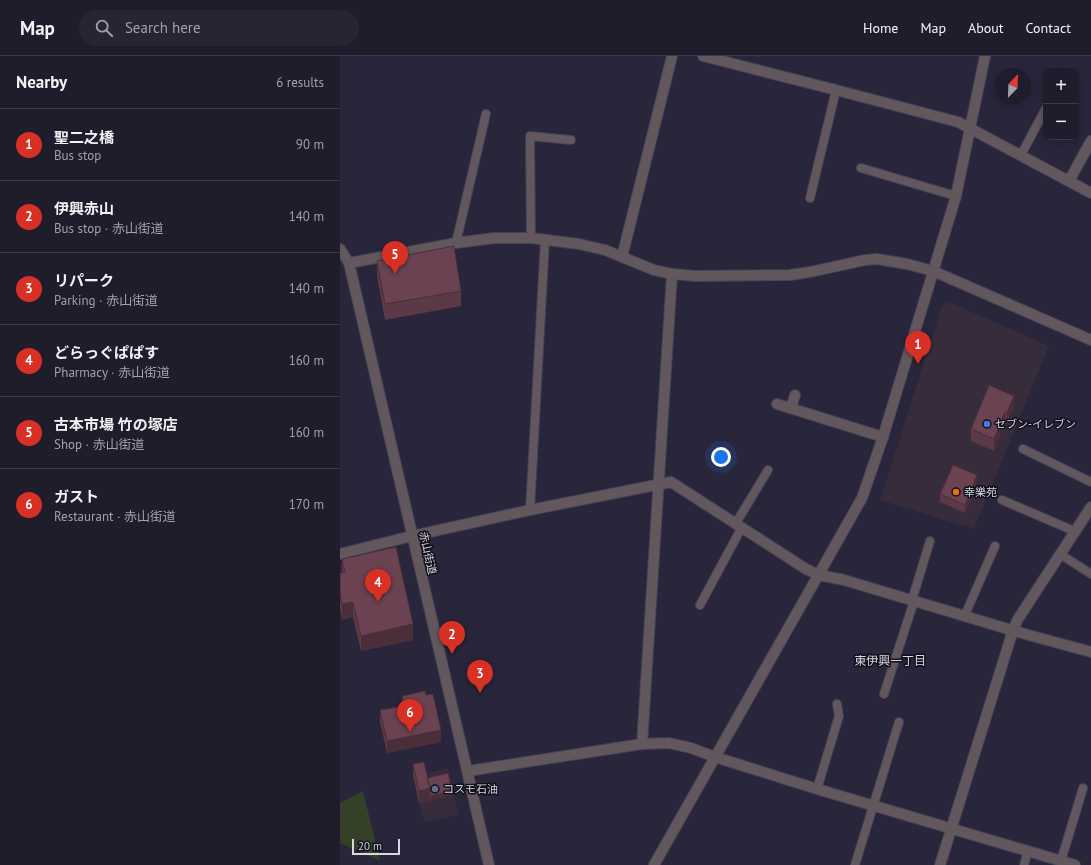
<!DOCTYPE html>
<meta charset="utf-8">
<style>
:root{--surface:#1f1c2c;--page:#272534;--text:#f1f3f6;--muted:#a1a1a9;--line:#3c3a48;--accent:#d93025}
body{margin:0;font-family:"PT Sans","Noto Sans JP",sans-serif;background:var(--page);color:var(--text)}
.controls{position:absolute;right:12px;top:12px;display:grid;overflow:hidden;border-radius:8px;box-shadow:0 2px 10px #0003}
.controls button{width:36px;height:36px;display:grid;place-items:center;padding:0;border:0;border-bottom:1px solid var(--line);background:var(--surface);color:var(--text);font:20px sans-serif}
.compass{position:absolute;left:655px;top:12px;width:36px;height:36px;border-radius:50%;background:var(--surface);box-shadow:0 2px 10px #0003;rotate:23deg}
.scale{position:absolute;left:12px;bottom:10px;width:48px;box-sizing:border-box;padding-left:4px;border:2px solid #d8d7e6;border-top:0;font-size:11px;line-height:14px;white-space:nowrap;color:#d8d7e6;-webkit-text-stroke:3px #11101a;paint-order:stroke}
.you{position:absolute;left:381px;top:401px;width:14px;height:14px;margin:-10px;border:3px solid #fff;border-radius:50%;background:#1a73e8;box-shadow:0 0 0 6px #1a73e833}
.badge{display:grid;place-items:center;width:26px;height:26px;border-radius:50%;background:var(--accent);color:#fff;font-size:13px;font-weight:700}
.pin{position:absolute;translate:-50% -33px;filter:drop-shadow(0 1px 2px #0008)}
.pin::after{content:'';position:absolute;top:21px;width:14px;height:12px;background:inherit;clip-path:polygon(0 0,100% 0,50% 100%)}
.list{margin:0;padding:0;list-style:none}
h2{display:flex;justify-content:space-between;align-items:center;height:52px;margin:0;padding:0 16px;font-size:17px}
h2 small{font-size:13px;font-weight:400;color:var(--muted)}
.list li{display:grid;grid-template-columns:26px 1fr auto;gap:12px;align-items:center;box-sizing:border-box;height:72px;padding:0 16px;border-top:1px solid var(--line)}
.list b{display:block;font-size:15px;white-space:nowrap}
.list p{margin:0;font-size:13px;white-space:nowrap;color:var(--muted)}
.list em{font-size:13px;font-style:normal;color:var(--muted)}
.icon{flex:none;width:22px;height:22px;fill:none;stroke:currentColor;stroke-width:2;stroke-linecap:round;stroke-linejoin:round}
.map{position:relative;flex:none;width:751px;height:809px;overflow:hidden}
header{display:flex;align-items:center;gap:24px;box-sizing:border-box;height:56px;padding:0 20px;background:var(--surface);border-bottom:1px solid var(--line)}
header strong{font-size:19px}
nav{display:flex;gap:22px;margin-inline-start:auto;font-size:14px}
.search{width:280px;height:36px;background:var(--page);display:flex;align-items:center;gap:10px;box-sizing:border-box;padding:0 14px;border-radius:22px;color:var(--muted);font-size:15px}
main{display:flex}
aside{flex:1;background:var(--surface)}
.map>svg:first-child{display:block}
</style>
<header>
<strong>Map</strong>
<div class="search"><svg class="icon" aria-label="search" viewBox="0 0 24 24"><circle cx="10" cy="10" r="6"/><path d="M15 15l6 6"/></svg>Search here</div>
<nav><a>Home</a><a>Map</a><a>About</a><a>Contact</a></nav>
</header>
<main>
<aside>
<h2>Nearby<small>6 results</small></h2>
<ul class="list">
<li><span class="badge">1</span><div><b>聖二之橋</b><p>Bus stop</p></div><em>90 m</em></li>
<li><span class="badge">2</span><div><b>伊興赤山</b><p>Bus stop · 赤山街道</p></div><em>140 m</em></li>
<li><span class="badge">3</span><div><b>リパーク</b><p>Parking · 赤山街道</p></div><em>140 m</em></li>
<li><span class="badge">4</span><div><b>どらっぐぱぱす</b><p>Pharmacy · 赤山街道</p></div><em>160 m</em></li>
<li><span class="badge">5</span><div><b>古本市場 竹の塚店</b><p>Shop · 赤山街道</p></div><em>160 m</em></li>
<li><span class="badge">6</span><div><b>ガスト</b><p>Restaurant · 赤山街道</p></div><em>170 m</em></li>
</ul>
</aside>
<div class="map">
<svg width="751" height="809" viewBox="0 0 751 809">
<rect width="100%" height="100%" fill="#29253b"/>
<path fill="#362c3b" d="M 609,246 L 709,290 L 634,473 L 540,444 L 602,250 Z
M 108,712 L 119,759 L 84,766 L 73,720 Z"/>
<path fill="#344027" d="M 23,735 L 40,805 L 0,787 L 0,747 Z"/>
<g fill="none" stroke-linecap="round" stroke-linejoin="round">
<g stroke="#454156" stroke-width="10">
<path id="service" d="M 681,99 L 706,52
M 521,112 L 616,140
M 470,142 L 496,34
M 191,182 L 190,80 L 231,84
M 116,187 L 146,58
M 683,393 L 751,426
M 662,444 L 734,475
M 190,454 L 205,184
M 396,467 L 428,414
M 720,498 L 751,518
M 572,544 L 590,485
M 360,549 L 402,471
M 625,559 L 655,490
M 544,638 L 574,545
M 477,733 L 499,660 L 497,648
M 721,805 L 743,732
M 515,809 L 559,666
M 684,809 L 688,795"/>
</g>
<g stroke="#454156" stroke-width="12">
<path id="minor" d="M 363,0 L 496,34 L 618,66 L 751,137
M 729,125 L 751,85
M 282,201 L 332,0
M 437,348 L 543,381
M 451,352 L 455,339
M 0,498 L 72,480 L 190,454 L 331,426 L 466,513 L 479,519 L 504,524 L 685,578 L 751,596
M 302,688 L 332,218
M 128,715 L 302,688 L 329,687 L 351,692 L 375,701 L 477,733 L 735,809
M 600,809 L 673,574 L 678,563 L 751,451"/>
</g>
<g stroke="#454156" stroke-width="12">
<path id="tertiary" d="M 0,193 L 9,207 L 149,809
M 9,207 L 116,187 L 154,182 L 191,182 L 239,188 L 265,194 L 314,214 L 332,218 L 356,220 L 450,219 L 470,216 L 525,204 L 537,203 L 567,208 L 593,215 L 751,284
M 314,809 L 522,442 L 543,381 L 616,140 L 645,0"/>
</g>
<use href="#service" stroke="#62575d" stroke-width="8"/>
<use href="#minor" stroke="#62575d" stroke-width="10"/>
<use href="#tertiary" stroke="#62575d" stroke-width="10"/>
</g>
<path fill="#5b3946" d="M 37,205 L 121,235 L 121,250 L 45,264 L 37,220 Z
M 674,340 L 674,352 L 667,368 L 665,368 L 654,395 L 631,385 L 631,373 Z
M 637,427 L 625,457 L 600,446 L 600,438 Z
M 2,503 L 73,584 L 21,595 L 13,561 L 2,564 L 0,552 L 0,517 L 2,516 Z
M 86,639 L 101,686 L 47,697 L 40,666 L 40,654 L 62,650 L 62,640 Z
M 73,708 L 87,722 L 112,739 L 79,747 L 73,720 Z"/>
<path fill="#4a2e39" d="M 674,340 L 674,352 L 667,368 L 667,356 Z
M 665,356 L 665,368 L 654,395 L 654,383 Z
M 637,419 L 637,427 L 625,457 L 625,449 Z
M 13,546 L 13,561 L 2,564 L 2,548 Z
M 73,568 L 73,584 L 21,595 L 21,580 Z
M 101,674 L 101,686 L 47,697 L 47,685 Z
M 90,732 L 112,735 L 112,739 L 79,747 L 79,735 Z"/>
<path fill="#6a4251" stroke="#4a2e39" d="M 114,190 L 121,235 L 45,248 L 37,205 Z
M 649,329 L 674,340 L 667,356 L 665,356 L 654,383 L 631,373 Z
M 613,409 L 637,419 L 625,449 L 600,438 Z
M 56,491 L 73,568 L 21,580 L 13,546 L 2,548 L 0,537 L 0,517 L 5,516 L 2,503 Z
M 85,635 L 86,639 L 93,638 L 101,674 L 47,685 L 40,654 L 64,650 L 62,640 Z
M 84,706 L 90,732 L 79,735 L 73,708 Z
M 108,717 L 112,735 L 90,740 L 90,732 L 87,722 Z"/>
<circle fill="#3f7fe0" stroke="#11101a" stroke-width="1.5" cx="647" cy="368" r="4"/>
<circle fill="#e8710a" stroke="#11101a" stroke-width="1.5" cx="616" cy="436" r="4"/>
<circle fill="#5c6f8a" stroke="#11101a" stroke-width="1.5" cx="95" cy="733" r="4"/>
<g text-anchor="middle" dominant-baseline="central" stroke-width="3" stroke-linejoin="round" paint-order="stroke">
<g font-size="11" fill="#d8d7e6" stroke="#11101a" text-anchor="start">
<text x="655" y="368">セブン-イレブン</text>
<text x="624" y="436">幸樂苑</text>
<text x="103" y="733">コスモ石油</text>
</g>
<g font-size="11" fill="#d8d7e6" stroke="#11101a">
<text transform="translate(88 497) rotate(77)">赤山街道</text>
</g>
<g font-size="12" fill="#d8d7e6" stroke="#11101a">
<text x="550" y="604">東伊興一丁目</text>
</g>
</g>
</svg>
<div class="controls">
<button>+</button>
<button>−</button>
</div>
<svg class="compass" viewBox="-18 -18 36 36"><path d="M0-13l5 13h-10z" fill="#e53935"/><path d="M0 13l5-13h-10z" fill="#a1a1a9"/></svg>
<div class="scale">20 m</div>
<div class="you"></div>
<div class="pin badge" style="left:578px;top:308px">1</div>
<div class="pin badge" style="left:112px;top:598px">2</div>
<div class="pin badge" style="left:140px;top:637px">3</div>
<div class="pin badge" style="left:38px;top:546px">4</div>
<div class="pin badge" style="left:55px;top:218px">5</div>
<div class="pin badge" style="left:70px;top:676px">6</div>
</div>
</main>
